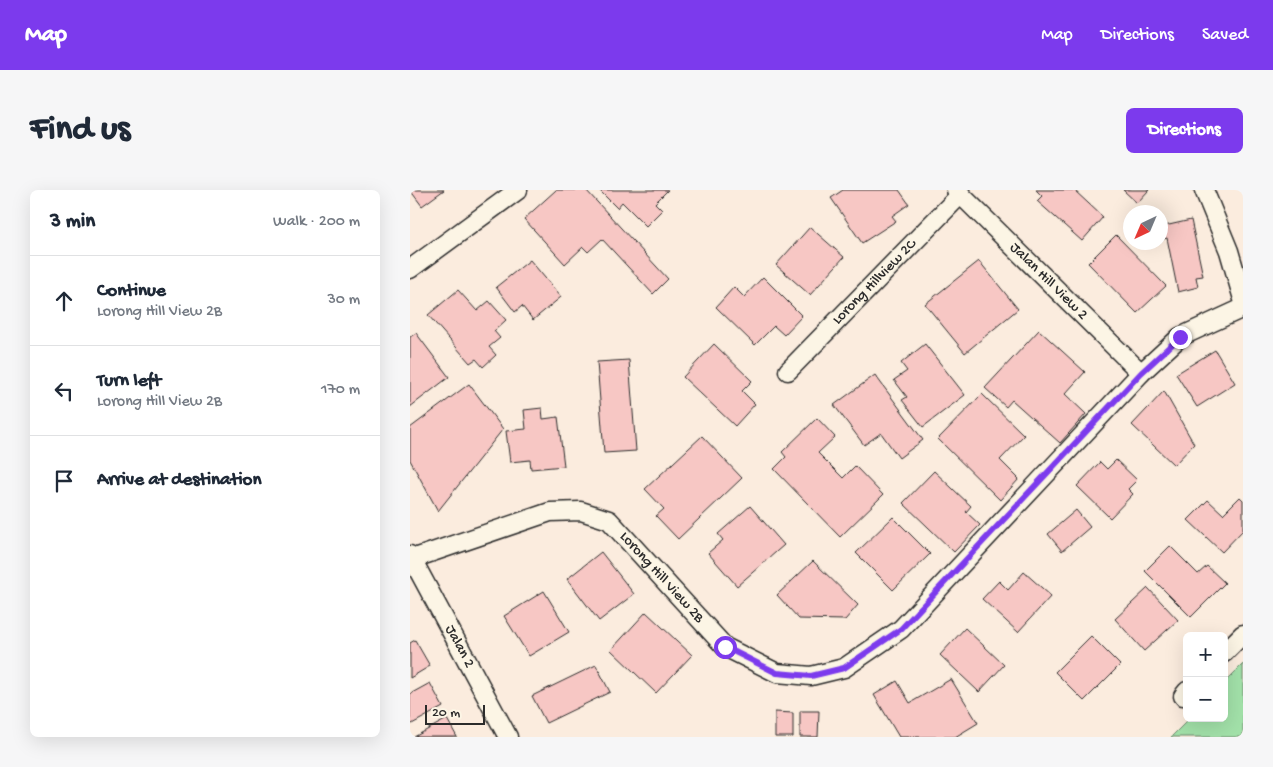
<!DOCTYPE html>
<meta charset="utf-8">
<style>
:root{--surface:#fff;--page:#f6f6f7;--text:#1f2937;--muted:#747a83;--line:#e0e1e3;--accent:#7c3aed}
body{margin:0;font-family:"Gochi Hand",sans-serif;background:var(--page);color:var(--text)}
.controls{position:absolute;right:15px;bottom:15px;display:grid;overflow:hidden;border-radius:8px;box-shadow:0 5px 20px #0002}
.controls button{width:45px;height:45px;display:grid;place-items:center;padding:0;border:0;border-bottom:1px solid var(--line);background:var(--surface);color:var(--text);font:25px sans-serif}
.compass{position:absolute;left:713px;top:15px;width:45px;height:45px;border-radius:50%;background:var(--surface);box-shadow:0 5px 20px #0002;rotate:224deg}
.scale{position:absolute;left:15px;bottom:12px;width:60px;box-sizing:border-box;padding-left:5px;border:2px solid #2b2b2b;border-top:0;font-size:14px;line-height:18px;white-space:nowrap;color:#2b2b2b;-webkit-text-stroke:4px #fcf5e5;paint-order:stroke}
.stop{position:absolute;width:15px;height:15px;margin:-11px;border:4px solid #7c3aed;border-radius:50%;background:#fff}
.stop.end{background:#7c3aed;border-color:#fff;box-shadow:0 1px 5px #0008}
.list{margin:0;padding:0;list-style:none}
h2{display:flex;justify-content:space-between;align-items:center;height:65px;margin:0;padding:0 20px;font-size:21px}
h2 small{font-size:16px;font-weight:400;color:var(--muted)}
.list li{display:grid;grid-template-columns:32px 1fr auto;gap:15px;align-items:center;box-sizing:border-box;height:90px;padding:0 20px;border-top:1px solid var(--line)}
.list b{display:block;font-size:19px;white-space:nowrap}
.list p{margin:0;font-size:16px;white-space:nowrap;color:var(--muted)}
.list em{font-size:16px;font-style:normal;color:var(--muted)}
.icon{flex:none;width:28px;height:28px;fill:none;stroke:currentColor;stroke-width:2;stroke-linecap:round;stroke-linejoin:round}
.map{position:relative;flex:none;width:833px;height:547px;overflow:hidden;border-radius:8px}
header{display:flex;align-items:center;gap:30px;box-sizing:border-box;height:70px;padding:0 25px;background:var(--accent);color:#fff}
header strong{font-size:24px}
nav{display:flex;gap:28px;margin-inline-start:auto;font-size:18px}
.intro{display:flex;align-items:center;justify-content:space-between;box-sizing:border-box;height:120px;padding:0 30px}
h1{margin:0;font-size:35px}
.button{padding:12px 22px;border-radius:8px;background:var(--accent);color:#fff;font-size:18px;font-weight:700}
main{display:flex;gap:30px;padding:0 30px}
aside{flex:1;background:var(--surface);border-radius:8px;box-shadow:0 5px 20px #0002}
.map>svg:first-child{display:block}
</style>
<header>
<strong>Map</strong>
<nav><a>Map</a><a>Directions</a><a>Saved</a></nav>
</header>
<div class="intro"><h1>Find us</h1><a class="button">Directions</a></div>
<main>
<aside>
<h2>3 min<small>Walk · 200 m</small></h2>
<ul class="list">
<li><svg class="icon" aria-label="ahead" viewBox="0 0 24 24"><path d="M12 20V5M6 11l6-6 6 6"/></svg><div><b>Continue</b><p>Lorong Hill View 2B</p></div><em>30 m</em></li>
<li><svg class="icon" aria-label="left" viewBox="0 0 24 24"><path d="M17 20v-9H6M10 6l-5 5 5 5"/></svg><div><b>Turn left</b><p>Lorong Hill View 2B</p></div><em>170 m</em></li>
<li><svg class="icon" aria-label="arrive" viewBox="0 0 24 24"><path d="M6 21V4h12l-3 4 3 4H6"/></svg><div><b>Arrive at destination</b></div></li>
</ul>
</aside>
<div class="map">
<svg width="833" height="547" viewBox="0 0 833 547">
<rect width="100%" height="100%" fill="#fbecde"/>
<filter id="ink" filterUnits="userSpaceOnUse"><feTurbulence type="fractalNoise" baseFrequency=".02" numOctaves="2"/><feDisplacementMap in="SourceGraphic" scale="10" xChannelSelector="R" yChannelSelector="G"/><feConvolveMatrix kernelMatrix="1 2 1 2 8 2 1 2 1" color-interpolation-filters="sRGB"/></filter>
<g filter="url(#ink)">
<path fill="#a2e1a9" stroke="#66866a" d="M 833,474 L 833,547 L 761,547 L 780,528 L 814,528 L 814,493 Z"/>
<path fill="#f7c7c4" stroke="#2b2b2b" d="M 0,0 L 34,0 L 12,16 Z
M 146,0 L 176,0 L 258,89 L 243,104 L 192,49 L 178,62 L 173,57 L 155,74 L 114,29 Z
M 189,0 L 258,0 L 245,13 L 252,20 L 236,36 L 212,12 L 207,18 Z
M 433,0 L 489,0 L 499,14 L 482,26 L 486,31 L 452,53 L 421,8 Z
M 626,0 L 664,0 L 693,27 L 672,51 L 627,11 L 632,6 Z
M 713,0 L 739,0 L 727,13 Z
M 781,30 L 793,86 L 786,87 L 788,97 L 768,102 L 757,48 L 750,50 L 750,37 Z
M 400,37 L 434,67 L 400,105 L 366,75 Z
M 706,45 L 756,96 L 727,123 L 678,73 Z
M 120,70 L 151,107 L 123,130 L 112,116 L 105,122 L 86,97 Z
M 569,71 L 608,119 L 555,163 L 515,114 Z
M 353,87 L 392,126 L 374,145 L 364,136 L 345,155 L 306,117 L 324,97 L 334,107 Z
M 48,100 L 67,121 L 79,111 L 96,130 L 84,141 L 90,148 L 79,157 L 86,165 L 73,177 L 66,169 L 60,173 L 18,125 Z
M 629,140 L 675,182 L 655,204 L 676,224 L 650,253 L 602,210 L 596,217 L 575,198 Z
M 6,143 L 39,187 L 0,217 L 0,147 Z
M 304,154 L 342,191 L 332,201 L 345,214 L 325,236 L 273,187 Z
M 515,154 L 555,205 L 513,237 L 492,210 L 497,207 L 484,190 L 497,181 L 491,173 Z
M 805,160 L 825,193 L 787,217 L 766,184 Z
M 219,170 L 226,261 L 194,263 L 187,172 Z
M 465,185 L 513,250 L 489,268 L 471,243 L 454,255 L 424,215 Z
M 59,194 L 93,239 L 28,321 L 0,270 L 0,238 Z
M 754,201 L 784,254 L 764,275 L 722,235 Z
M 572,204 L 614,245 L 590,270 L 609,289 L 590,310 L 528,249 Z
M 132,218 L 133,229 L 148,227 L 154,276 L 121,279 L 120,270 L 100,272 L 96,241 L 116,239 L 114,220 Z
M 407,228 L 425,247 L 408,263 L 433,288 L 445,276 L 473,305 L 430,347 L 364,279 L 376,267 L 372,262 Z
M 292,246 L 332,288 L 268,349 L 246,326 L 254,319 L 235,299 Z
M 706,270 L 727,290 L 718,299 L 723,304 L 700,328 L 667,296 L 690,272 L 697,279 Z
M 524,281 L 561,316 L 556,322 L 570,335 L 544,362 L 493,313 Z
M 830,307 L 833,310 L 833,340 L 812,362 L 778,330 L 798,310 L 813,324 Z
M 340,316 L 374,355 L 327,396 L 298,363 L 313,350 L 308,344 Z
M 666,320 L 680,337 L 652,361 L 638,344 Z
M 483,327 L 520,364 L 483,400 L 446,363 Z
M 760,356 L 788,384 L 797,376 L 815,393 L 781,427 L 735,381 Z
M 191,362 L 224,404 L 189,431 L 157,389 Z
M 403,371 L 448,415 L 435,430 L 389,429 L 367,405 Z
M 614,382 L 641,406 L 608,442 L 572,409 L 589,391 L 598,400 Z
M 738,398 L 768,430 L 734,461 L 705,429 Z
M 134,401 L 159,442 L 119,466 L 94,426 Z
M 236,422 L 282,465 L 246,503 L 201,460 Z
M 555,438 L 594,475 L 569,502 L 530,465 Z
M 681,446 L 710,475 L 674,511 L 645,482 Z
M 5,450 L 20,476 L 0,488 L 0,453 Z
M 186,475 L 200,502 L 136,533 L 122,506 Z
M 541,489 L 568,533 L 545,547 L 489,547 L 464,505 L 487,491 L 500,513 Z
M 20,493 L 33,517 L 0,535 L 0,504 Z
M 390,521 L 409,521 L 408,547 L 390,547 Z
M 365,522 L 383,523 L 383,547 L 365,547 Z
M 37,529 L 47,547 L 4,547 Z"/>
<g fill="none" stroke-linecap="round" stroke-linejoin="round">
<g stroke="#2b2b2b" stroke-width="21">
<g id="minor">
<path id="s1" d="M 546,0 L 731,183"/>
<path d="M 794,0 L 819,61 L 833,109"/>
<path d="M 0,79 L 108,0"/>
<path id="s2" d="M 378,181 L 551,4"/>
<path id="s3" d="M 0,365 L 98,547"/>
<path id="s4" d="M 2,369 L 140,322 L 171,321 L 199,330 L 315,457 L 367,483 L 401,486 L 434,478 L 491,439 L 731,183 L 770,147 L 833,118"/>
<path d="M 814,463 L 833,444"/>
<path d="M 773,506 L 777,501"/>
</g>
</g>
<use href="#minor" stroke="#fcf5e5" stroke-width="18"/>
</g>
</g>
<g fill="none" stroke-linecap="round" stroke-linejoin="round" filter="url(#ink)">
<path stroke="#7c3aed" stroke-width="6" d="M 315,457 L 367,483 L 401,486 L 434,478 L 491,439 L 731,183 L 770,147"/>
</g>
<g text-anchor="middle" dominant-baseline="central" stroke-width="5" stroke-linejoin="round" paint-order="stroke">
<g font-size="15" fill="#2b2b2b" stroke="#fcf5e5">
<text stroke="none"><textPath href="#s1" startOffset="130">Jalan Hill View 2</textPath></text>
<text stroke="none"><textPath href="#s2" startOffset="124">Lorong Hillview 2C</textPath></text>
<text stroke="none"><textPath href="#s4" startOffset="284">Lorong Hill View 2B</textPath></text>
<text stroke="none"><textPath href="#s3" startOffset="104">Jalan 2</textPath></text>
</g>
</g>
</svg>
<div class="controls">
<button>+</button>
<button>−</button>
</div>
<svg class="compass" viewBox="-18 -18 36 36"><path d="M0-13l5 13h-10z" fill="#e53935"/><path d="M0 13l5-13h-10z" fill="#747a83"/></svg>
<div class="scale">20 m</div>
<div class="stop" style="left:315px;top:457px"></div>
<div class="stop end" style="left:770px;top:147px"></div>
</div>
</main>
